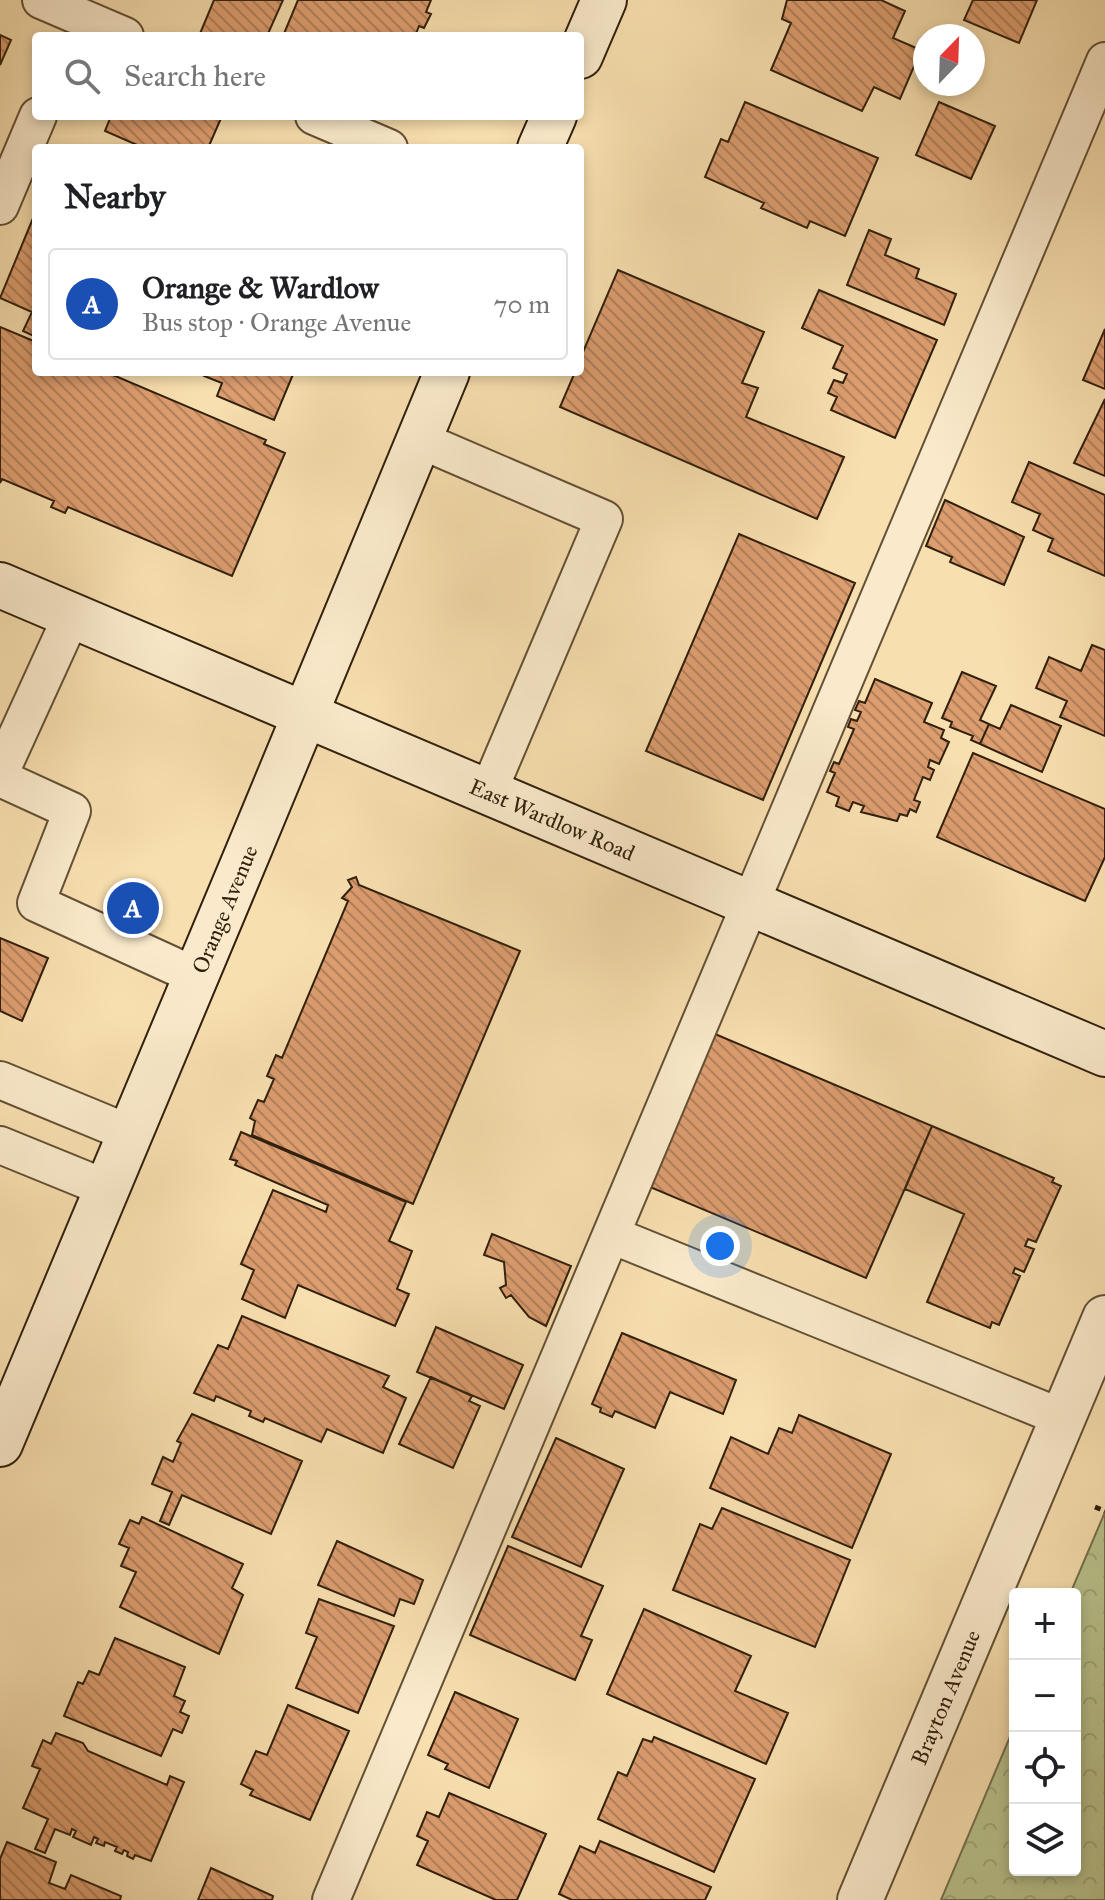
<!DOCTYPE html>
<meta charset="utf-8">
<style>
:root{--surface:#fff;--page:#f2f2f2;--text:#202124;--muted:#757577;--line:#e0e0e0;--accent:#0f766e}
body{margin:0;font-family:"IM FELL Great Primer",serif;background:var(--page);color:var(--text)}
.controls{position:absolute;right:24px;bottom:24px;display:grid;overflow:hidden;border-radius:8px;box-shadow:0 4px 12px #0003}
.controls button{width:72px;height:72px;display:grid;place-items:center;padding:0;border:0;border-bottom:2px solid var(--line);background:var(--surface);color:var(--text);font:40px sans-serif}
.compass{position:absolute;left:913px;top:24px;width:72px;height:72px;border-radius:50%;background:var(--surface);box-shadow:0 4px 12px #0003;rotate:23deg}
.you{position:absolute;left:720px;top:1246px;width:28px;height:28px;margin:-20px;border:6px solid #fff;border-radius:50%;background:#1a73e8;box-shadow:0 0 0 12px #1a73e833}
.badge{display:grid;place-items:center;width:52px;height:52px;border-radius:50%;background:var(--accent);color:#fff;font-size:26px;font-weight:700}
.pin{position:absolute;translate:-50% -50%;border:4px solid #fff;box-shadow:0 2px 8px #0006}
.list{margin:0;padding:0;list-style:none}
h2{display:flex;justify-content:space-between;align-items:center;height:104px;margin:0;padding:0 32px;font-size:34px}
h2 small{font-size:26px;font-weight:400;color:var(--muted)}
.list li{display:grid;grid-template-columns:52px 1fr auto;gap:24px;align-items:center;box-sizing:border-box;height:112px;margin:0 16px 16px;padding:0 16px;border:2px solid var(--line);border-radius:8px}
.list b{display:block;font-size:30px;white-space:nowrap}
.list p{margin:0;font-size:26px;white-space:nowrap;color:var(--muted)}
.list em{font-size:26px;font-style:normal;color:var(--muted)}
.icon{flex:none;width:44px;height:44px;fill:none;stroke:currentColor;stroke-width:2;stroke-linecap:round;stroke-linejoin:round}
.map{position:relative;flex:none;width:1105px;height:1900px;overflow:hidden}
.search{position:absolute;background:var(--surface);box-shadow:0 4px 12px #0003;left:32px;top:32px;width:552px;height:88px;display:flex;align-items:center;gap:20px;box-sizing:border-box;padding:0 28px;border-radius:8px;color:var(--muted);font-size:30px}
.panel{position:absolute;background:var(--surface);box-shadow:0 4px 12px #0003;left:32px;top:144px;width:552px;height:232px;border-radius:8px}
.map>svg:first-child{display:block}
</style>
<div class="map">
<svg width="1105" height="1900" viewBox="0 0 1105 1900">
<defs>
<pattern id="park-crowns" width="20" height="18" patternUnits="userSpaceOnUse" patternTransform="scale(2)"><rect width="20" height="18" fill="#b9c38e"/><path d="M2 6a3 3 0 1 1 6 0M12 15a3 3 0 1 1 6 0" fill="none" stroke="#a0a779"/></pattern>
<pattern id="building-back-hatch" width="6" height="6" patternUnits="userSpaceOnUse" patternTransform="scale(2)"><rect width="6" height="6" fill="#dc9d6f"/><path d="M-1 5l2 2M0 0l6 6M5-1l2 2" fill="none" stroke="#b3805a"/></pattern>
</defs>
<rect width="100%" height="100%" fill="#f8dfaf"/>
<filter id="stains"><feTurbulence type="fractalNoise" baseFrequency=".0025" numOctaves="4"/><feColorMatrix values="0 0 0 0 .2 0 0 0 0 .09 0 0 0 0 .02 0 0 0 .5 -.17"/></filter>
<radialGradient id="worn" r=".72"><stop offset=".6" stop-color="#630" stop-opacity="0"/><stop offset="1" stop-color="#630" stop-opacity=".3"/></radialGradient>
<path fill="url(#park-crowns)" stroke="#75724e" stroke-width="2" d="M 1105,1512 L 1105,1900 L 941,1900 L 1015,1725 L 1015,1870 L 1075,1870 L 1075,1594 L 1070,1594 Z"/>
<path fill="url(#building-back-hatch)" stroke="#31200d" stroke-width="2" d="M 214,0 L 283,0 L 267,36 L 199,36 Z
M 298,0 L 431,0 L 426,12 L 431,14 L 424,28 L 419,26 L 415,36 L 283,36 Z
M 787,0 L 881,0 L 905,11 L 893,38 L 921,50 L 900,99 L 874,87 L 862,111 L 771,70 L 791,23 L 782,19 Z
M 973,0 L 1037,0 L 1019,43 L 964,20 Z
M 0,35 L 11,40 L 0,65 Z
M 745,102 L 878,158 L 845,236 L 810,221 L 807,228 L 761,208 L 764,203 L 705,177 L 721,139 L 728,142 Z
M 939,102 L 995,126 L 971,179 L 916,155 Z
M 111,116 L 222,116 L 208,148 L 144,148 L 105,131 Z
M 36,211 L 36,337 L 23,331 L 32,312 L 0,298 Z
M 869,230 L 891,239 L 885,255 L 919,269 L 916,278 L 956,294 L 944,325 L 847,285 Z
M 618,270 L 764,332 L 742,383 L 758,388 L 746,417 L 844,457 L 817,519 L 560,407 L 575,372 L 580,372 L 580,359 Z
M 819,290 L 937,340 L 895,438 L 831,410 L 837,397 L 828,393 L 834,380 L 843,383 L 847,374 L 833,368 L 843,346 L 802,328 Z
M 0,327 L 36,342 L 36,372 L 106,372 L 266,440 L 264,444 L 285,453 L 232,576 L 68,507 L 65,513 L 51,507 L 54,501 L 2,479 L 0,483 Z
M 1105,329 L 1105,389 L 1083,380 Z
M 206,372 L 294,372 L 274,420 L 217,396 L 222,383 L 204,376 Z
M 1105,399 L 1105,476 L 1074,463 Z
M 1029,462 L 1105,495 L 1105,576 L 1048,551 L 1053,539 L 1033,530 L 1040,514 L 1012,502 Z
M 945,500 L 1024,537 L 1004,585 L 950,562 L 952,557 L 926,546 Z
M 739,534 L 855,583 L 763,800 L 646,751 Z
M 1092,645 L 1105,650 L 1105,736 L 1060,717 L 1067,701 L 1036,688 L 1049,657 L 1081,671 Z
M 962,672 L 996,686 L 980,720 L 989,724 L 980,744 L 971,740 L 973,736 L 950,727 L 952,722 L 942,718 Z
M 875,679 L 932,703 L 924,722 L 944,730 L 941,738 L 949,742 L 939,764 L 930,760 L 928,767 L 934,770 L 930,780 L 923,777 L 914,800 L 920,802 L 916,812 L 910,809 L 907,816 L 900,814 L 897,821 L 861,812 L 864,806 L 853,802 L 849,811 L 836,806 L 839,797 L 827,792 L 835,773 L 830,771 L 834,762 L 839,764 L 854,729 L 848,727 L 851,719 L 857,721 L 861,712 L 855,710 L 859,701 L 865,703 Z
M 1011,705 L 1061,726 L 1042,772 L 980,744 L 989,724 L 1000,729 Z
M 973,753 L 1105,809 L 1105,857 L 1085,901 L 937,837 Z
M 356,877 L 359,885 L 520,951 L 413,1204 L 252,1135 L 255,1121 L 250,1118 L 258,1100 L 264,1102 L 274,1079 L 267,1076 L 276,1055 L 282,1058 L 348,901 L 342,898 L 352,887 L 348,880 Z
M 0,938 L 48,958 L 22,1021 L 0,1011 Z
M 715,1034 L 932,1126 L 866,1278 L 650,1187 Z
M 932,1126 L 1054,1178 L 1052,1182 L 1061,1186 L 1036,1242 L 1028,1239 L 1025,1246 L 1034,1249 L 1024,1272 L 1015,1268 L 1013,1273 L 1020,1276 L 999,1325 L 992,1322 L 990,1328 L 927,1302 L 964,1214 L 905,1189 Z
M 241,1132 L 406,1202 L 389,1241 L 412,1251 L 397,1289 L 409,1294 L 395,1326 L 298,1285 L 285,1318 L 242,1299 L 254,1270 L 241,1264 L 273,1190 L 326,1212 L 328,1205 L 235,1165 L 237,1161 L 230,1159 Z
M 492,1234 L 571,1266 L 546,1326 L 529,1317 L 511,1295 L 506,1298 L 500,1288 L 506,1285 L 504,1262 L 484,1255 Z
M 242,1316 L 389,1376 L 383,1387 L 406,1398 L 383,1453 L 327,1429 L 321,1442 L 265,1418 L 263,1422 L 249,1416 L 251,1411 L 216,1396 L 214,1401 L 194,1393 L 218,1345 L 228,1349 Z
M 436,1327 L 523,1365 L 504,1409 L 417,1372 Z
M 622,1333 L 736,1380 L 723,1414 L 670,1392 L 655,1428 L 615,1411 L 612,1417 L 600,1412 L 601,1408 L 592,1404 Z
M 431,1377 L 472,1396 L 469,1401 L 480,1406 L 453,1468 L 399,1444 Z
M 192,1414 L 302,1461 L 271,1534 L 182,1495 L 169,1525 L 160,1521 L 172,1492 L 152,1484 L 163,1457 L 173,1462 L 181,1443 L 177,1441 Z
M 799,1415 L 891,1454 L 852,1548 L 710,1488 L 731,1437 L 768,1454 L 779,1428 L 792,1433 Z
M 556,1438 L 624,1469 L 581,1567 L 512,1537 Z
M 722,1508 L 850,1560 L 815,1647 L 673,1590 L 700,1524 L 712,1529 Z
M 142,1517 L 243,1564 L 232,1588 L 243,1595 L 219,1654 L 120,1607 L 136,1572 L 121,1566 L 129,1548 L 119,1544 L 130,1520 L 139,1524 Z
M 337,1541 L 423,1580 L 414,1604 L 400,1599 L 394,1616 L 318,1585 Z
M 508,1546 L 603,1586 L 581,1636 L 592,1640 L 575,1680 L 470,1635 Z
M 319,1599 L 394,1626 L 358,1713 L 296,1688 L 317,1637 L 306,1633 Z
M 644,1609 L 751,1656 L 735,1691 L 788,1713 L 766,1764 L 607,1694 Z
M 115,1638 L 185,1667 L 174,1696 L 185,1701 L 180,1712 L 189,1716 L 182,1733 L 173,1729 L 161,1756 L 64,1716 L 78,1682 L 83,1684 L 89,1671 L 99,1675 Z
M 455,1692 L 518,1719 L 489,1788 L 445,1769 L 448,1764 L 428,1755 Z
M 288,1705 L 349,1731 L 310,1820 L 250,1795 L 253,1790 L 241,1784 L 256,1751 L 267,1755 Z
M 56,1733 L 83,1743 L 88,1751 L 167,1785 L 170,1776 L 184,1782 L 151,1861 L 135,1855 L 133,1859 L 127,1856 L 128,1852 L 124,1850 L 122,1854 L 115,1851 L 117,1847 L 105,1842 L 104,1846 L 96,1843 L 98,1839 L 94,1837 L 91,1845 L 73,1837 L 76,1831 L 72,1829 L 70,1835 L 55,1829 L 45,1853 L 35,1849 L 48,1819 L 23,1808 L 40,1769 L 32,1766 L 43,1740 L 51,1744 Z
M 654,1737 L 755,1779 L 714,1872 L 598,1819 L 618,1772 L 627,1776 L 643,1739 L 652,1742 Z
M 449,1793 L 546,1834 L 517,1900 L 496,1900 L 417,1865 L 428,1841 L 417,1836 L 427,1812 L 439,1817 Z
M 600,1841 L 711,1887 L 705,1900 L 572,1900 L 559,1894 L 580,1846 L 595,1853 Z
M 7,1842 L 56,1862 L 49,1883 L 65,1889 L 71,1875 L 121,1896 L 120,1900 L 0,1900 L 0,1859 Z
M 211,1868 L 273,1896 L 272,1900 L 198,1900 Z"/>
<g fill="none" stroke-linecap="round" stroke-linejoin="round">
<g stroke="#635036" stroke-width="40">
<path id="lane" d="M 41,0 L 125,36
M 314,116 L 389,148
M 0,206 L 38,116
M 420,440 L 604,519 L 489,790
M 0,773 L 72,615
M 0,778 L 72,811 L 36,903 L 198,977
M 0,1080 L 131,1134
M 0,1145 L 108,1189
M 614,1236 L 1063,1418
M 331,1900 L 1105,61"/>
</g>
<g stroke="#635036" stroke-width="48">
<g id="street">
<path id="s1" d="M 860,1900 L 1105,1318"/>
</g>
</g>
<g stroke="#31200d" stroke-width="48">
<g id="secondary">
<path d="M 580,56 L 604,0"/>
<path d="M 540,148 L 554,116"/>
<path id="s2" d="M 0,585 L 1105,1054"/>
<path id="s3" d="M 0,1444 C 151,1087 299,730 447,372"/>
</g>
</g>
<path stroke="#31200d" stroke-width="5" stroke-dasharray="6 4" stroke-linecap="butt" d="M 1095,1507 L 1105,1511"/>
<use href="#lane" stroke="#faeacb" stroke-width="36"/>
<use href="#street" stroke="#faeacb" stroke-width="44"/>
<use href="#secondary" stroke="#faeacb" stroke-width="44"/>
</g>
<g text-anchor="middle" dominant-baseline="central" stroke-width="6" stroke-linejoin="round" paint-order="stroke">
<g font-size="22" fill="#31200d" stroke="#faeacb">
<text stroke="none"><textPath href="#s2" startOffset="600">East Wardlow Road</textPath></text>
<text stroke="none"><textPath href="#s3" startOffset="580">Orange Avenue</textPath></text>
<text stroke="none"><textPath href="#s1" startOffset="220">Brayton Avenue</textPath></text>
</g>
</g>
<rect width="100%" height="100%" filter="url(#stains)"/>
<rect width="100%" height="100%" fill="url(#worn)"/>
</svg>
<div class="controls">
<button>+</button>
<button>−</button>
<button><svg class="icon" aria-label="locate" viewBox="0 0 24 24"><circle cx="12" cy="12" r="6"/><path d="M12 2v4M12 18v4M2 12h4M18 12h4"/></svg></button>
<button><svg class="icon" aria-label="layers" viewBox="0 0 24 24"><path d="M12 4l9 5-9 5-9-5zM3 14l9 5 9-5"/></svg></button>
</div>
<svg class="compass" viewBox="-18 -18 36 36"><path d="M0-13l5 13h-10z" fill="#e53935"/><path d="M0 13l5-13h-10z" fill="#757577"/></svg>
<div class="you"></div>
<div class="pin badge" style="left:133px;top:908px;background:#1a4fb4">A</div>
<div class="search"><svg class="icon" aria-label="search" viewBox="0 0 24 24"><circle cx="10" cy="10" r="6"/><path d="M15 15l6 6"/></svg>Search here</div>
<section class="panel">
<h2>Nearby<small></small></h2>
<ul class="list">
<li><span class="badge" style="background:#1a4fb4">A</span><div><b>Orange &amp; Wardlow</b><p>Bus stop · Orange Avenue</p></div><em>70 m</em></li>
</ul>
</section>
</div>
